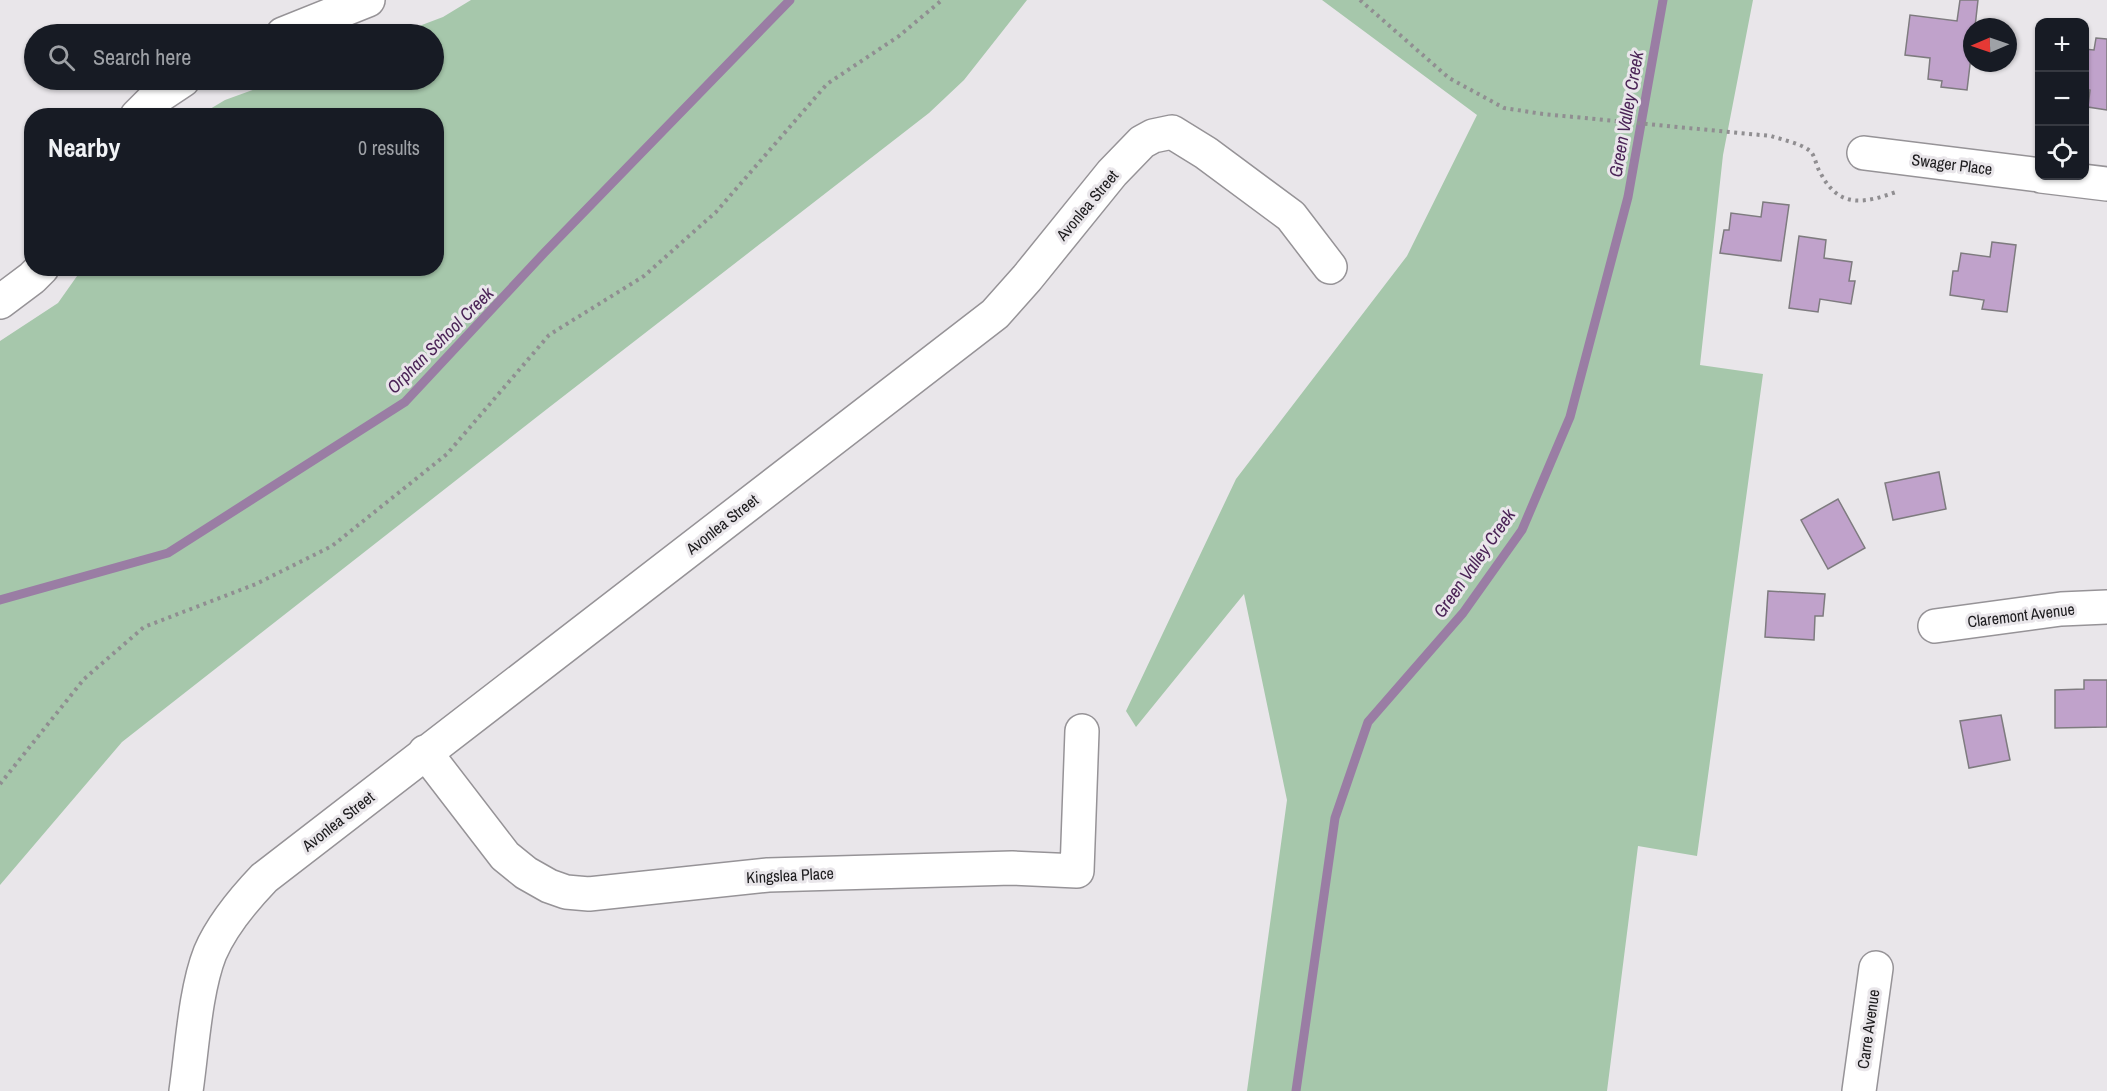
<!DOCTYPE html>
<meta charset="utf-8">
<style>
:root{--surface:#171b24;--page:#242831;--text:#f1f3f6;--muted:#9ea1a6;--line:#363941}
body{margin:0;font-family:"Archivo Narrow",sans-serif;background:var(--page);color:var(--text)}
.controls{position:absolute;right:18px;top:18px;display:grid;overflow:hidden;border-radius:12px;box-shadow:0 2px 4px #0004}
.controls button{width:54px;height:54px;display:grid;place-items:center;padding:0;border:0;border-bottom:2px solid var(--line);background:var(--surface);color:var(--text);font:30px sans-serif}
.compass{position:absolute;left:1963px;top:18px;width:54px;height:54px;border-radius:50%;background:var(--surface);box-shadow:0 2px 4px #0004;rotate:268deg}
.list{margin:0;padding:0;list-style:none}
h2{display:flex;justify-content:space-between;align-items:center;height:78px;margin:0;padding:0 24px;font-size:26px}
h2 small{font-size:20px;font-weight:400;color:var(--muted)}
.icon{flex:none;width:33px;height:33px;fill:none;stroke:currentColor;stroke-width:2;stroke-linecap:round;stroke-linejoin:round}
.map{position:relative;flex:none;width:2107px;height:1091px;overflow:hidden}
.search{position:absolute;background:var(--surface);box-shadow:0 2px 4px #0004;left:24px;top:24px;width:420px;height:66px;display:flex;align-items:center;gap:15px;box-sizing:border-box;padding:0 21px;border-radius:33px;color:var(--muted);font-size:22px}
.panel{position:absolute;background:var(--surface);box-shadow:0 2px 4px #0004;left:24px;top:108px;width:420px;height:168px;border-radius:24px}
.map>svg:first-child{display:block}
</style>
<div class="map">
<svg width="2107" height="1091" viewBox="0 0 2107 1091">
<rect width="100%" height="100%" fill="#e9e6ea"/>
<path fill="#a6c7ab" d="M 471,0 L 1027,0 L 964,80 L 929,113 L 547,409 L 122,742 L 0,885 L 0,341 L 58,303 L 82,269 L 436,268 L 436,116 L 200,115 L 225,100 L 280,80 L 434,80 L 434,34 L 398,34 L 443,17 Z
M 1322,0 L 1753,0 L 1723,155 L 1700,365 L 1763,374 L 1697,856 L 1638,846 L 1607,1091 L 1247,1091 L 1287,800 L 1244,594 L 1136,727 L 1126,711 L 1236,479 L 1407,256 L 1477,115 Z"/>
<g fill="none" stroke-linecap="round" stroke-linejoin="round">
<path stroke="#9a7da4" stroke-width="9" d="M 0,600 L 168,553 L 405,402 L 545,252 L 790,0
M 1296,1091 L 1335,818 L 1368,722 L 1463,613 L 1522,530 L 1570,417 L 1628,197 L 1663,0"/>
</g>
<path fill="#c0a2cb" stroke="#7e7b7f" stroke-width="1.5" d="M 1960,0 L 1978,0 L 1975,27 L 1972,27 L 1972,48 L 1967,90 L 1941,87 L 1942,81 L 1928,79 L 1930,58 L 1905,55 L 1910,15 L 1957,21 Z
M 2096,38 L 2107,39 L 2107,110 L 2088,107 L 2090,90 L 2084,89 L 2084,49 L 2094,50 Z
M 1763,202 L 1789,205 L 1781,261 L 1720,253 L 1724,230 L 1729,230 L 1731,213 L 1761,217 Z
M 1799,236 L 1826,240 L 1824,258 L 1852,262 L 1849,281 L 1855,281 L 1851,304 L 1820,299 L 1818,312 L 1789,308 Z
M 1992,242 L 2016,245 L 2007,312 L 1982,309 L 1984,300 L 1950,295 L 1953,271 L 1958,271 L 1961,253 L 1990,257 Z
M 1939,472 L 1946,509 L 1893,520 L 1885,483 Z
M 1838,499 L 1865,548 L 1828,569 L 1801,520 Z
M 1768,591 L 1825,594 L 1823,616 L 1815,616 L 1814,640 L 1765,637 Z
M 2084,680 L 2107,680 L 2107,727 L 2055,728 L 2055,690 L 2084,689 Z
M 2001,715 L 2010,760 L 1969,768 L 1960,721 Z"/>
<g fill="none" stroke-linecap="round" stroke-linejoin="round">
<g stroke="#969397" stroke-width="36">
<path id="street" d="M 283,34 L 368,0
M 137,116 L 153,100 L 183,80
M 1864,153 L 2040,175
M 2041,176 L 2107,184
M 0,302 L 32,278 L 42,268
M 1935,626 L 2061,609 L 2107,607
M 425,752 L 505,856 L 526,873 L 549,886 L 566,892 L 589,894 L 768,875 L 1012,868 L 1077,871 L 1082,731
M 186,1091 C 192,1050 195,991 210,953 C 222,925 243,900 264,878 L 995,314 L 1027,278 L 1112,173 L 1142,142 L 1153,136 L 1172,132 L 1206,153 L 1291,216 L 1330,267
M 1859,1091 L 1876,968"/>
</g>
<path stroke="#908e91" stroke-width="4" stroke-dasharray="3 4.5" stroke-linecap="butt" d="M 1360,0 L 1449,78 L 1504,108 L 1543,114 L 1771,136 C 1783,140 1800,143 1810,151 C 1815,155 1816,166 1820,172 C 1839,210 1865,203 1899,191
M 0,784 L 84,679 L 144,627 L 256,584 L 332,546 L 447,454 L 549,335 L 644,276 L 716,212 L 827,84 L 899,36 L 942,0"/>
<use href="#street" stroke="#fff" stroke-width="33"/>
</g>
<g text-anchor="middle" dominant-baseline="central" stroke-width="6" stroke-linejoin="round" paint-order="stroke">
<g font-size="16" fill="#1c1b1d" stroke="#e9e6ea">
<text transform="translate(1952 164) rotate(7)">Swager Place</text>
<text transform="translate(1087 205) rotate(-50)">Avonlea Street</text>
<text transform="translate(722 524) rotate(-38)">Avonlea Street</text>
<text transform="translate(2021 615) rotate(-7)">Claremont Avenue</text>
<text transform="translate(338 821) rotate(-38)">Avonlea Street</text>
<text transform="translate(790 875) rotate(-3)">Kingslea Place</text>
<text transform="translate(1868 1029) rotate(-82)">Carre Avenue</text>
</g>
<g font-size="18" font-style="italic" fill="#4b2457" stroke="#e9e6ea">
<text transform="translate(1626 114) rotate(-80)">Green Valley Creek</text>
<text transform="translate(440 340) rotate(-45)">Orphan School Creek</text>
<text transform="translate(1474 563) rotate(-55)">Green Valley Creek</text>
</g>
</g>
</svg>
<div class="controls">
<button>+</button>
<button>−</button>
<button><svg class="icon" aria-label="locate" viewBox="0 0 24 24"><circle cx="12" cy="12" r="6"/><path d="M12 2v4M12 18v4M2 12h4M18 12h4"/></svg></button>
</div>
<svg class="compass" viewBox="-18 -18 36 36"><path d="M0-13l5 13h-10z" fill="#e53935"/><path d="M0 13l5-13h-10z" fill="#9ea1a6"/></svg>
<div class="search"><svg class="icon" aria-label="search" viewBox="0 0 24 24"><circle cx="10" cy="10" r="6"/><path d="M15 15l6 6"/></svg>Search here</div>
<section class="panel">
<h2>Nearby<small>0 results</small></h2>
<ul class="list">
</ul>
</section>
</div>
